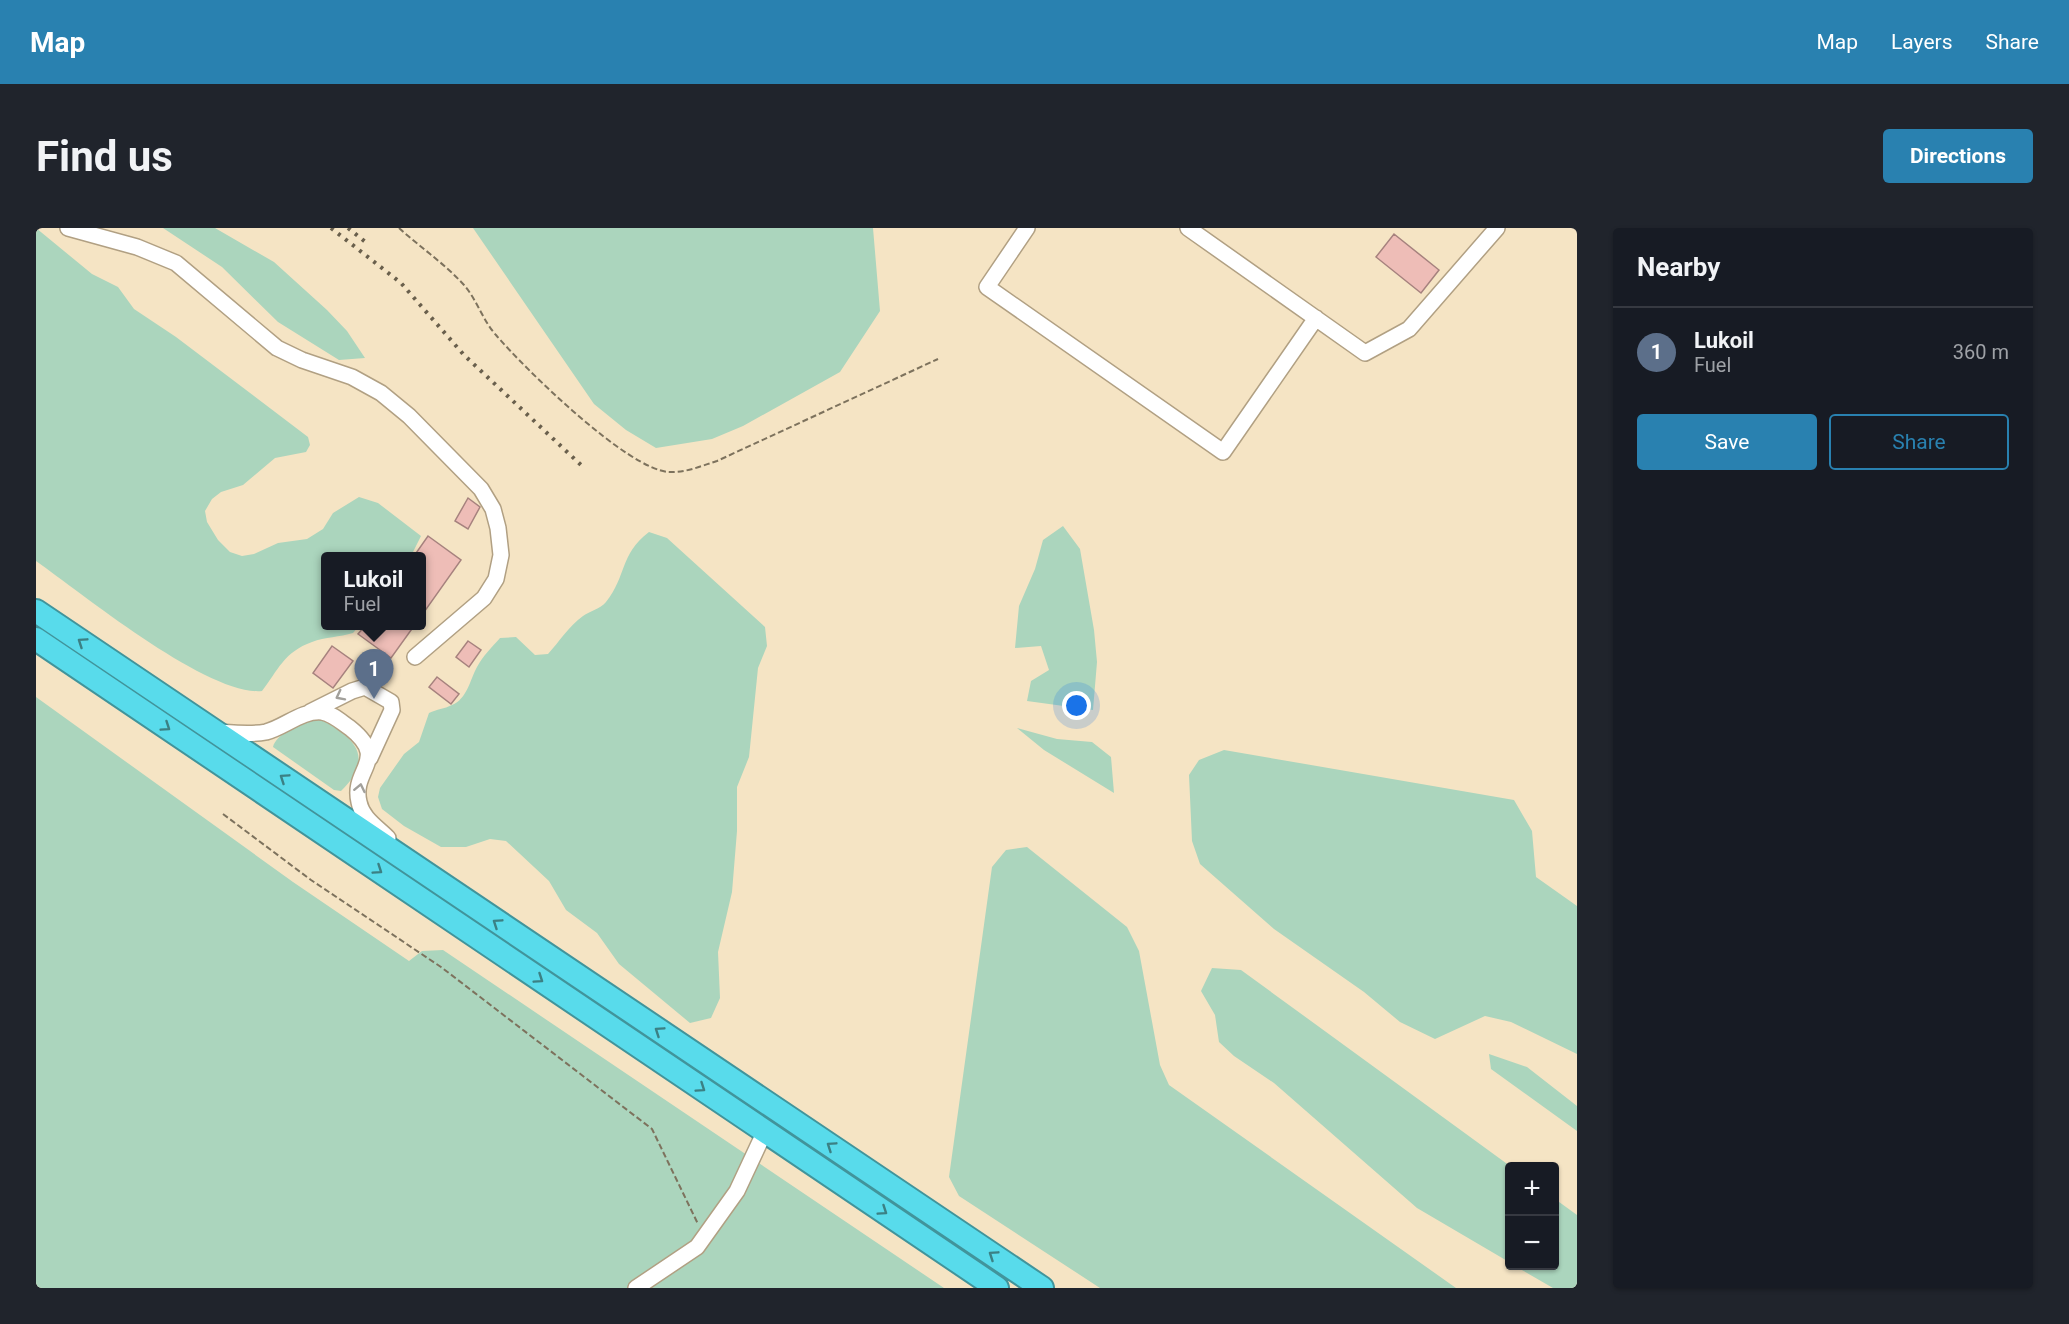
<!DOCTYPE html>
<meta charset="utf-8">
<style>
:root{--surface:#171b24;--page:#20242c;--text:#f1f3f6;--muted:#9ea1a6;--line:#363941;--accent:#2981b0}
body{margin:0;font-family:Roboto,sans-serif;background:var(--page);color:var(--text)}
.controls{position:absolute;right:18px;bottom:18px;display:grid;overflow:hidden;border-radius:6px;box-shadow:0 2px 4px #0004}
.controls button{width:54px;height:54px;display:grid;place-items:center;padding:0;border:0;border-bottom:2px solid var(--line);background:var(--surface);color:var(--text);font:30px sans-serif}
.you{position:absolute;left:1041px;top:478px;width:21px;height:21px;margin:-15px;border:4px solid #fff;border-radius:50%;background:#1a73e8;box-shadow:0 0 0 9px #1a73e833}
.badge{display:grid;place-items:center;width:39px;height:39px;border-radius:50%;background:var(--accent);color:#fff;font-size:20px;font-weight:700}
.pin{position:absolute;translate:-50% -50px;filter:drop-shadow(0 2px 3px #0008)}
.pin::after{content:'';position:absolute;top:32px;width:21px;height:18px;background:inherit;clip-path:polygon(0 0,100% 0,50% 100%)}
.popup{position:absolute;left:285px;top:324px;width:105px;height:78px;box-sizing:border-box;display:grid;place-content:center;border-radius:6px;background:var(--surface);filter:drop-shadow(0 2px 4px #0005);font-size:20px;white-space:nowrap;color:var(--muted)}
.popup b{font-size:22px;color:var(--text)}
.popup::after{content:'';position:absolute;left:50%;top:100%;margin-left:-12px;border:12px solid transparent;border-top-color:var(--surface)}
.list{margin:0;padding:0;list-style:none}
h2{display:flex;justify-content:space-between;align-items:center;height:78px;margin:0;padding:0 24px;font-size:26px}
h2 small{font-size:20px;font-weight:400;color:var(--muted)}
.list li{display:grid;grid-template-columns:39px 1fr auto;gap:18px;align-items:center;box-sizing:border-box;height:90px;padding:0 24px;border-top:2px solid var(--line)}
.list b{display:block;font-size:22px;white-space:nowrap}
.list p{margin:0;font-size:20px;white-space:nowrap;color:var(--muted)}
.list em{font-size:20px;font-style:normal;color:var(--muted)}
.actions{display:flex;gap:12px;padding:18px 24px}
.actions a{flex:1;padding:14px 0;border:2px solid var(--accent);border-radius:6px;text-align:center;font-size:21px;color:var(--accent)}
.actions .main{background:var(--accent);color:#fff}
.map{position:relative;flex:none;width:1541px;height:1060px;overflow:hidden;border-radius:6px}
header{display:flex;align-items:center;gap:36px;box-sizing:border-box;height:84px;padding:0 30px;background:var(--accent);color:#fff}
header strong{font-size:28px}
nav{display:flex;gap:33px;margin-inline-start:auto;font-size:21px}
.intro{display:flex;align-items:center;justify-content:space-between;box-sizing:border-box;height:144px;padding:0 36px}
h1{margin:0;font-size:42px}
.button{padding:15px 27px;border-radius:6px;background:var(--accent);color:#fff;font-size:21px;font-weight:700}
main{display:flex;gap:36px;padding:0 36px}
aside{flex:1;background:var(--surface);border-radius:6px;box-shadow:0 2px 4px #0004}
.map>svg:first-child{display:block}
</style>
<header>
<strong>Map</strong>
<nav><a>Map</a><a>Layers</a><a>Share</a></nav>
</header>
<div class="intro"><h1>Find us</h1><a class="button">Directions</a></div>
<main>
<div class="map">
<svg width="1541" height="1060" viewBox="0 0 1541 1060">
<rect width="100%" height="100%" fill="#f5e4c4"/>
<path fill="#abd5bd" d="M 0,0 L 56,46 L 82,59 L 98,81 L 140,109 L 272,209 L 274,217 L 270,224 L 239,230 L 207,257 L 185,264 L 176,271 L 169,283 L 171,294 L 182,312 L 194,324 L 206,328 L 218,326 L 242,315 L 271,311 L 287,301 L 297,285 L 323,269 L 342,275 L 385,308 L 375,328 L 290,328 L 290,398 L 323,398 L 317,405 C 304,409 289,409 276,414 C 248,424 242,442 226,463 C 172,468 48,367 0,333 Z
M 127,0 L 179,0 L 238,34 L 291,82 L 311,103 L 329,130 L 303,132 L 242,94 L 186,39 Z
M 437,0 L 837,0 L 844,83 L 804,144 L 707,198 L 676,211 L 620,220 L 590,202 L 558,176 Z
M 1027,298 L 1044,321 L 1058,402 L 1061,434 L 1057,482 L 991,473 L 995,453 L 1013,442 L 1005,418 L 979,420 L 983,378 L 999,341 L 1007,312 Z
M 613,304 L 631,310 L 729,399 L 731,418 L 722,440 L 713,529 L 701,559 L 701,603 L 696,664 L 682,724 L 684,770 L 675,790 L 654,795 L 583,736 L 561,705 L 530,682 L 513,653 L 470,613 L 454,611 L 430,619 L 405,619 L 368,598 L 346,581 L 342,569 L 344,560 L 368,526 L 383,514 L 393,485 C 401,481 408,481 416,477 C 431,471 434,452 441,439 C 447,428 456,419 464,410 L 480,409 L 499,427 L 512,426 C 523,414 533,398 547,388 C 554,383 564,381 570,374 C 591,348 583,327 613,304 Z
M 0,469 L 257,654 L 373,733 L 386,723 L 407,722 L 908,1060 L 0,1060 Z
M 279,491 C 289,492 296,498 305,504 C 330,522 327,542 305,563 L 298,562 L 237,519 C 240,506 266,494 279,491 Z
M 981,500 L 1021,511 L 1056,514 L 1075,529 L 1078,565 L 1008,522 Z
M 1188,522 L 1478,572 L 1496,603 L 1500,649 L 1541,678 L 1541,826 L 1475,794 L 1449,788 L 1399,811 L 1364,794 L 1328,764 L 1238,701 L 1164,636 L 1156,613 L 1153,547 L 1163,532 Z
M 991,619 L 1091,699 L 1103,723 L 1124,837 L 1133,857 L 1420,1060 L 1064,1060 L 923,968 L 913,949 L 956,639 L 970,622 Z
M 1176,740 L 1205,742 L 1474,938 L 1473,1034 L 1381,980 L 1238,855 L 1198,828 L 1183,814 L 1179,787 L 1165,763 Z
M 1453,826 L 1491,839 L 1541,878 L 1541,903 L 1455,841 Z
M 1519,971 L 1541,987 L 1541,1060 L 1517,1060 L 1479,1038 L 1518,1038 Z"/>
<path fill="#eebdb7" stroke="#a6827e" stroke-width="1.5" d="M 1358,6 L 1403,42 L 1385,65 L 1340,29 Z
M 432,270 L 444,279 L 432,301 L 419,293 Z
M 392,308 L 425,332 L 386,387 L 386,328 L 378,328 Z
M 329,398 L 378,398 L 355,430 L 322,406 Z
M 432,413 L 445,422 L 433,439 L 420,429 Z
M 296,418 L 317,433 L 297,460 L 277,445 Z
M 401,449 L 423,466 L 415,476 L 393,459 Z"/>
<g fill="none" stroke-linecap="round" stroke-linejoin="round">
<g stroke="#b1a083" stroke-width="18">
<path id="minor" d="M 32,0 L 101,19 L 140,35 L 241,120 L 266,132 L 316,149 L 345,165 L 373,188 L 445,261 L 457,281 L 462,300 L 465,327 L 460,351 L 448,370 L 379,429
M 991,0 L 951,59 L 1187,224 L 1280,90
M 1152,0 L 1329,125 L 1373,101 L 1461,0
M 274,484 L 316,463 L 329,459 L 355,474 L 356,482 L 334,530
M 183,504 C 198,505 215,507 230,504 C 249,499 266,482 286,484 C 297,486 305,494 314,500 C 354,532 315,541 323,574 C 326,590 341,599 352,610
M 600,1060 L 661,1019 L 701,963 L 729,903"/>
</g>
<g stroke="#41949b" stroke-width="26">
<path id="highway" d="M 0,383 L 1006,1060
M 0,411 L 961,1060"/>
</g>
<path stroke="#7d725d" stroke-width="2" stroke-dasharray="6 3" stroke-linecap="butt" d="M 363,0 C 384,19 409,36 428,57 C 441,72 447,93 460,107 C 488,140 592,242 633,244 C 649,245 665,238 681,233 L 902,131
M 187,586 L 275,652 L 405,739 L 616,901 L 662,996"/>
<use href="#minor" stroke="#fff" stroke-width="15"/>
<use href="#highway" stroke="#58dbeb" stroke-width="22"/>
<path stroke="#695f4c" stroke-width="4" stroke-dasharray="3 6" stroke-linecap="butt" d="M 295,0 L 365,55 L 428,127 L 545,237
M 312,0 L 332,16"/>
</g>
<defs><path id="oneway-chevron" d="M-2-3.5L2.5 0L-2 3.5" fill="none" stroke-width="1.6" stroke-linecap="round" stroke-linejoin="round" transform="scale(1.5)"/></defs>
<g stroke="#3b8084">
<use href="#oneway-chevron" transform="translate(46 414) rotate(-146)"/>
<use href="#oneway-chevron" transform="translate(130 499) rotate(34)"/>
<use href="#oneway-chevron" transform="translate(248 550) rotate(-146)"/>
<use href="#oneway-chevron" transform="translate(342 642) rotate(34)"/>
<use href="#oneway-chevron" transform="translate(461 695) rotate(-146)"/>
<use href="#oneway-chevron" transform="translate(503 751) rotate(34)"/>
<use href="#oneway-chevron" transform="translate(623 803) rotate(-146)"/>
<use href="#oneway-chevron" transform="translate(665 860) rotate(34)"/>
<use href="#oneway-chevron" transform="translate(795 918) rotate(-146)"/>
<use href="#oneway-chevron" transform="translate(847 983) rotate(34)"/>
<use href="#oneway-chevron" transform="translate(957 1027) rotate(-146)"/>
</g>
<g stroke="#a2a09b">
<use href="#oneway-chevron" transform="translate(304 468) rotate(153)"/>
<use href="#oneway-chevron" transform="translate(324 560) rotate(-78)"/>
</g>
</svg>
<div class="controls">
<button>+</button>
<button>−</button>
</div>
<div class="you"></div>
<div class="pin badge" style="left:338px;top:471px;background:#5c6f8a">1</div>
<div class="popup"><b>Lukoil</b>Fuel</div>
</div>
<aside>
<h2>Nearby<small></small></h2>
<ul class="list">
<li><span class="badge" style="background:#5c6f8a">1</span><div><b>Lukoil</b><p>Fuel</p></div><em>360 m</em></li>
</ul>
<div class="actions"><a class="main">Save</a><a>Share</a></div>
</aside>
</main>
